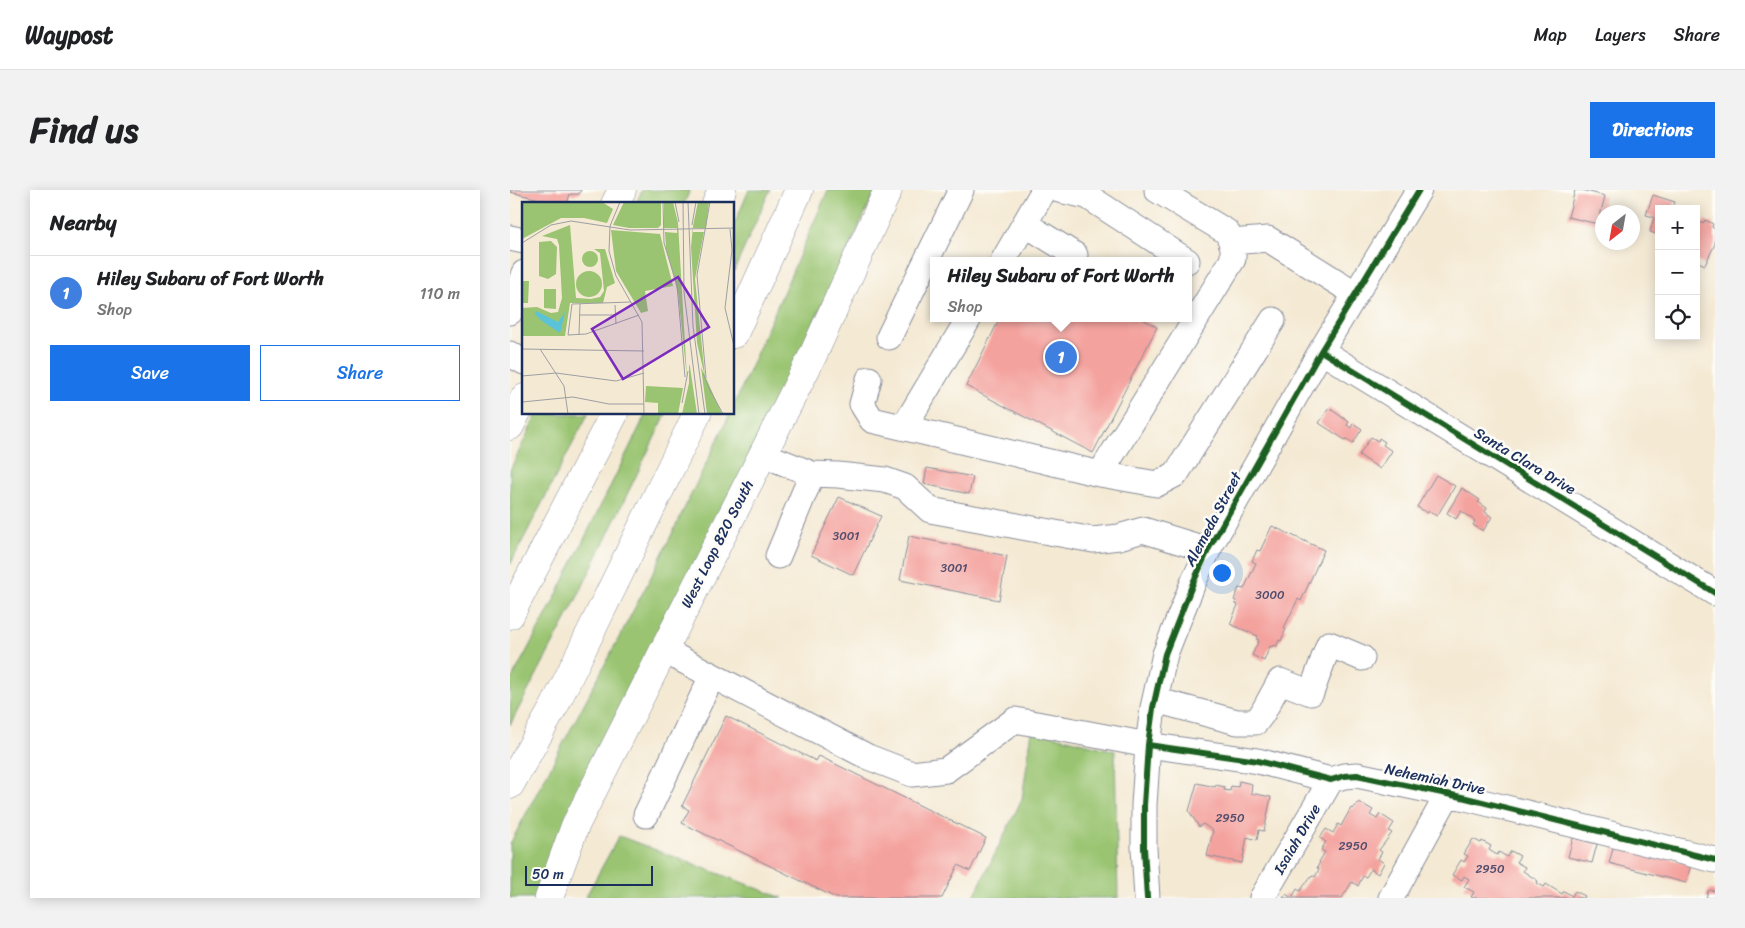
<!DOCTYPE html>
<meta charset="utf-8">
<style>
:root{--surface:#fff;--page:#f2f2f2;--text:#202124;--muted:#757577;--line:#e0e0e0;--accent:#1a73e8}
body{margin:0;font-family:Sriracha,sans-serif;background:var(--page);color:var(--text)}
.controls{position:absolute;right:15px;top:15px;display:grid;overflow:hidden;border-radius:0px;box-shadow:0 2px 12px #0003}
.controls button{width:45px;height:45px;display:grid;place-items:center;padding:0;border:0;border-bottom:1px solid var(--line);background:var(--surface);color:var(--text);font:25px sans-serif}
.compass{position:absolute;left:1085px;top:15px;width:45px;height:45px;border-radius:50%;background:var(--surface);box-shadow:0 2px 12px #0003;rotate:211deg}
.scale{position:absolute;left:15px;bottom:12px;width:128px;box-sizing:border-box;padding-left:5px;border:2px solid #1b2f5e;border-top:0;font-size:14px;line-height:18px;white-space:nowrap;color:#1b2f5e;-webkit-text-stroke:4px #fdfcf7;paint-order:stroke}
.you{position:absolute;left:711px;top:382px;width:18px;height:18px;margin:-12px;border:4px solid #fff;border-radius:50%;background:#1a73e8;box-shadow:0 0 0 8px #1a73e833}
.badge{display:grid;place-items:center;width:32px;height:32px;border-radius:50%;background:var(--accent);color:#fff;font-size:16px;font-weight:700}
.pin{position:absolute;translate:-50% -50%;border:2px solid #fff;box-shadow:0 1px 5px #0006}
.popup{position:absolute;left:420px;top:67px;width:262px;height:65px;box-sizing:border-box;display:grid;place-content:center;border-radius:0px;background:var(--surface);filter:drop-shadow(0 1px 4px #0005);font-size:16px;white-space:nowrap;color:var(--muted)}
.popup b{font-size:19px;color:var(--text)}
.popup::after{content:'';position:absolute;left:50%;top:100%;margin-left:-10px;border:10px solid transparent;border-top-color:var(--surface)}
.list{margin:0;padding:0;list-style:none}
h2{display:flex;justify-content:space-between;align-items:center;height:65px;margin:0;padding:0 20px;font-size:21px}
h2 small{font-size:16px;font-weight:400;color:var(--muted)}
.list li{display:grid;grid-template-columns:32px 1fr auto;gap:15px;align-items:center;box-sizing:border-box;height:75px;padding:0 20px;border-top:1px solid var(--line)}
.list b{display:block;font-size:19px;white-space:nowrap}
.list p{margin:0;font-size:16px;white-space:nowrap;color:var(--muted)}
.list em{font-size:16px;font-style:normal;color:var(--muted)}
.actions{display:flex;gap:10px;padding:15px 20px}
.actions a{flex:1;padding:11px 0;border:1px solid var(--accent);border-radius:0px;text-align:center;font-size:18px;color:var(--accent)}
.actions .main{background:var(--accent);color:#fff}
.icon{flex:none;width:28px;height:28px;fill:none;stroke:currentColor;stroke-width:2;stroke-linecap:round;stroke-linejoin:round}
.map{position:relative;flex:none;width:1205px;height:708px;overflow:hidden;border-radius:0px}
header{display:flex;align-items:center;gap:30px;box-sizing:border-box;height:70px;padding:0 25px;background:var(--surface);border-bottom:1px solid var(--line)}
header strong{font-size:24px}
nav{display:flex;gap:28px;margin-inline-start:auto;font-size:18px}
.intro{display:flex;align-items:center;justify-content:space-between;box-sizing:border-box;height:120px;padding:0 30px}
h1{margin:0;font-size:35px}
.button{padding:12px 22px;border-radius:0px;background:var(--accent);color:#fff;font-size:18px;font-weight:700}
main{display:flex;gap:30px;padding:0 30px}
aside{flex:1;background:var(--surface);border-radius:0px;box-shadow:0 2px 12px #0003}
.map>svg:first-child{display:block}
</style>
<header>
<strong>Waypost</strong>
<nav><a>Map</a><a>Layers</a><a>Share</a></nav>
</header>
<div class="intro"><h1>Find us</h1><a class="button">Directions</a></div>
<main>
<aside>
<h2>Nearby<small></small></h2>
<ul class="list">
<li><span class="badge" style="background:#3f7fe0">1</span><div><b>Hiley Subaru of Fort Worth</b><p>Shop</p></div><em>110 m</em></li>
</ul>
<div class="actions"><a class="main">Save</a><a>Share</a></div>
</aside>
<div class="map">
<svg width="1205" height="708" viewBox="0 0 1205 708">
<rect width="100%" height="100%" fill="#fdfcf7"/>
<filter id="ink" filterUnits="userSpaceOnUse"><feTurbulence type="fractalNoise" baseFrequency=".02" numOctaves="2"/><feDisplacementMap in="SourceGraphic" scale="10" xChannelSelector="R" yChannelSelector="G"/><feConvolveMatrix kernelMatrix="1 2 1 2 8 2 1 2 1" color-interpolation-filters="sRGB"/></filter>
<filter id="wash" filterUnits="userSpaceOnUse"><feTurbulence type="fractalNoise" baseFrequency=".0096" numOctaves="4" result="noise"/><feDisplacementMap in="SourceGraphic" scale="20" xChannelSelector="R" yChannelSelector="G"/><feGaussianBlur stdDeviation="1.12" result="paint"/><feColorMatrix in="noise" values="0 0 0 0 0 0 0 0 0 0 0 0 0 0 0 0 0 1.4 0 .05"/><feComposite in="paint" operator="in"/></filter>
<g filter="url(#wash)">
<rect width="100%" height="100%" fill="#f4e9d3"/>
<path fill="#9ac471" stroke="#5a7a68" d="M 132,0 L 180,0 L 174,14 L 126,14 Z
M 239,0 L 260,0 L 224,81 L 224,35 Z
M 318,0 L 366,0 L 34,708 L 0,708 L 0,654 L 141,387 L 220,224 L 224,224 L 224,215 Z
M 27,224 L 78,224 L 0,375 L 0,280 Z
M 136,224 L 156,224 L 65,412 L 0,535 L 0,492 L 40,418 Z
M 522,540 L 605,561 L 608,708 L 463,708 L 512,609 Z
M 109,646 L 273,708 L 75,708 Z"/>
<g id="blocks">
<path fill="#f4a29e" d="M 0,0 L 71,0 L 69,4 L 60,4 L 57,14 L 50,14 L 0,2 Z
M 1065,0 L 1072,0 L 1095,6 L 1088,34 L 1058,27 Z
M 1143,5 L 1165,12 L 1163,19 L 1149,19 L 1149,45 L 1140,42 L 1144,27 L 1136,25 Z
M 1186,30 L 1193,34 L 1195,30 L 1203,34 L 1202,37 L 1205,39 L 1205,54 L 1195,75 L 1186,71 Z
M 490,128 L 631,128 L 647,137 L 583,263 L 456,196 Z
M 819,218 L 839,232 L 837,235 L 841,238 L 843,233 L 852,239 L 843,253 L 836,249 L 835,250 L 809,233 Z
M 861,247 L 868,251 L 869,248 L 875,252 L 873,255 L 882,261 L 870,279 L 849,265 Z
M 417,278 L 463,287 L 459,304 L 414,294 Z
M 926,285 L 945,296 L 927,326 L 919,321 L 918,323 L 907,317 Z
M 952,298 L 970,310 L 968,312 L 977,318 L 975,322 L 982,327 L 973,341 L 963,335 L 965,331 L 951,321 L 946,329 L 937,323 Z
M 329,307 L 371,326 L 343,385 L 301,365 Z
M 762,336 L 814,360 L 791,411 L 788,409 L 774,438 L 776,439 L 771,451 L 769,450 L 767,456 L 763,455 L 762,457 L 760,456 L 754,471 L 742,465 L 749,450 L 746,449 L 748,446 L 720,434 L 728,415 L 725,414 L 726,411 L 724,410 L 729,398 L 734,399 L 746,373 L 742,371 L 747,360 L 750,361 Z
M 399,346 L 497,366 L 489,410 L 390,390 Z
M 216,526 L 306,571 L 309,566 L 476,648 L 460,681 L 448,675 L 432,708 L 326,708 L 172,633 L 179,620 L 172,616 Z
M 729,591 L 742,594 L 741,603 L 761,607 L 754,641 L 749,640 L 747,650 L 737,647 L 732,673 L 697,666 L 703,641 L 693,634 L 689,637 L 679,621 L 687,593 L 705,597 L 706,595 L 715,597 L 714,600 L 720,601 L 721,596 L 728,597 Z
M 849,612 L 863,620 L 860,625 L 867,629 L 870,624 L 884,633 L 879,641 L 882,643 L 869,660 L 872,662 L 868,669 L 874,673 L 868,684 L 861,679 L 856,687 L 853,686 L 848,696 L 842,692 L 832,708 L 773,708 L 776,704 L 782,708 L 787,699 L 790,701 L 802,685 L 805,687 L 809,679 L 807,678 L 810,672 L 809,672 L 815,662 L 811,660 L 816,652 L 810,648 L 816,639 L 823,643 L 828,634 L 831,636 L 841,618 L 843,619 Z
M 1063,648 L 1087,654 L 1082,673 L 1058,667 Z
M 963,649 L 971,653 L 972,651 L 981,656 L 979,660 L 987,665 L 989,662 L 997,667 L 1001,661 L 1010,666 L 1006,672 L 1015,677 L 1013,681 L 1028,691 L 1027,693 L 1034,697 L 1036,694 L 1052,704 L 1054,701 L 1062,706 L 1065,701 L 1075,706 L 1074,708 L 963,708 L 961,707 L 964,702 L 954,697 L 959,689 L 954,686 L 952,690 L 942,685 L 951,670 L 954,672 L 958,666 L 954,664 Z
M 1104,655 L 1181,674 L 1176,693 L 1099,673 Z
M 1201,700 L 1205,701 L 1205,708 L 1196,708 L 1198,701 Z"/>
</g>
</g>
<g filter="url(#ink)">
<use href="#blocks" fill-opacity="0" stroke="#888c98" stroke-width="1"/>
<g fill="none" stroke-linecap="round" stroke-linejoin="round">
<g stroke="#888c98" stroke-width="27">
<path id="minor" d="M 549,0 L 577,6 L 677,71
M 515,34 L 565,65
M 0,48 L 14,51
M 721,52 L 758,49 L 846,104
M 493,71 L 534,0
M 0,122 L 14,83
M 379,147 L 451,0
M 811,161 L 1205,403
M 0,164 L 14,172
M 359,189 L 352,214 L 362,230 L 590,284 L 723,69 L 723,56 L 717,42 L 647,0
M 394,237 L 459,128
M 252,264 L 302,284 L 328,285 L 375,290 L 395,297 L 420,320 L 583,350 L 609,347 L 633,340 L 698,360
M 590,284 L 647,294 L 666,284 L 763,130
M 268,366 L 302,284
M 153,460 L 358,567 L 402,584 L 436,580 L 505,530 L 638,555 L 748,571 L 821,590 L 834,586 L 847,585 L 956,608 L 1205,670
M 645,510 L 727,532 L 746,532 L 752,524 L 770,491 L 801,503 L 819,454 L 852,468
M 136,625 L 202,486
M 637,708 L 634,658 L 634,615 L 638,555 L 643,518 L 655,464 L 683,393 L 699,358 L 811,161 L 909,0
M 752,708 L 821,590
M 881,708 L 938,604"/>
</g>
<g stroke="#888c98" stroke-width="29">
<path id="major" d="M 105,14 L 112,0
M 0,236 L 14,208
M 39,708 L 65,636 L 303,165 L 378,0"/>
</g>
<g stroke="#888c98" stroke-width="29">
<path id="highway" d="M 206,14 L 212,0
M 224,144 L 289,0
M 0,425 L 104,224
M 0,595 L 45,515 L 187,224"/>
</g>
<use href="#minor" stroke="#fff" stroke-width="25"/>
<use href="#major" stroke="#fff" stroke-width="28"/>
<use href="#highway" stroke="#fff" stroke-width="28"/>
<g stroke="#fdfcf7" stroke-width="9">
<path id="cycleway" d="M 811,161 L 1205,403
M 638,555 L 748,571 L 821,590 L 834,586 L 847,585 L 956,608 L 1205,670
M 637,708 L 634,658 L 634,615 L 638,555 L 643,518 L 655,464 L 683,393 L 699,358 L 811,161 L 909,0"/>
</g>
<use href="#cycleway" stroke="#1b5e20" stroke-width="6"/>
</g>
</g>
<g text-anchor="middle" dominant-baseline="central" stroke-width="5" stroke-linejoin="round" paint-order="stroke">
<g font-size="12" fill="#514c6e">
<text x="336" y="346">3001</text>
<text x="444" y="378">3001</text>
<text x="760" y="405">3000</text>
<text x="720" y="628">2950</text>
<text x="843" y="656">2950</text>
<text x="980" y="679">2950</text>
</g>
<g font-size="15" fill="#1b2f5e" stroke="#fdfcf7">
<text transform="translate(1015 271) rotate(31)">Santa Clara Drive</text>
<text transform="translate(703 329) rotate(-62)">Alemeda Street</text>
<text transform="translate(207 354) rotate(-63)">West Loop 820 South</text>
<text transform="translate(925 589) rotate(12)">Nehemiah Drive</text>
<text transform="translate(787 649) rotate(-60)">Isaiah Drive</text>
</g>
</g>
<g transform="translate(12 12)">
<rect width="212" height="212" fill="#f4e9d3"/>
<path d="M 0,0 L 80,0 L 91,7 L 85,21 L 62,16 L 39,16 L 0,37 ZM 102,0 L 139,0 L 139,23 L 136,26 L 107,26 L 91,23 ZM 142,0 L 151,0 L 156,21 L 165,176 L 156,91 L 144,47 L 143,30 L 155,31 L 155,26 L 142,26 ZM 176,0 L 187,0 L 184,26 L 171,26 L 171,30 L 182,30 L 173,77 L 183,175 L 175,141 L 169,45 L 171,24 ZM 48,23 L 54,96 L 69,97 L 78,95 L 82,89 L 78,51 L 72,47 L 83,47 L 93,81 L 85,85 L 81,101 L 48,101 L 43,134 L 0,134 L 0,106 L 15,105 L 29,111 L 36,110 L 40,96 L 37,43 L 35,37 L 20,34 ZM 89,28 L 138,32 L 151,84 L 123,89 L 126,109 L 119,111 L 94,69 ZM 29,39 L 35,45 L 34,72 L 26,77 L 17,74 L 17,40 ZM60 57a8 8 0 1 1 16 0a8 8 0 1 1-16 0ZM54 82a13 13 0 1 1 26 0a13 13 0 1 1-26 0ZM 0,79 L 7,79 L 6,101 L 0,101 ZM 22,87 L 34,87 L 34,107 L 22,106 ZM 167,162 L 168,165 L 175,212 L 160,212 L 167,181 ZM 179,165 L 200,212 L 185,212 ZM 124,184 L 161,186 L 156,212 L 136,212 L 136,201 L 123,200 Z" fill="#9ac471"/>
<path d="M 14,109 L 36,120 L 43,110 L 38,131 L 20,119 L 13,112 Z" fill="#5bc3d8"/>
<path fill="none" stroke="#9d9fa4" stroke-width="1" d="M 98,0 L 88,24 L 87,49 L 94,74 L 120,120 L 122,212M 141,0 L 142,41 L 155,83 L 163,175M 153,0 L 157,20M 161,0 L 162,90 L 177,212M 166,0 L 171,124 L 183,212M 170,23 L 174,0M 208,27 L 210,48 L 203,106 L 213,148M 0,41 L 29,23 L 49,19 L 108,28 L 213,26M 109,100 L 50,102 L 46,133 L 64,132 L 117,113M 93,103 L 94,122M 58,113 L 93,113M 57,133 L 58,102M 0,147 L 122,149M 18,147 L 42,184 L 46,212M 181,171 L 189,191M 0,174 L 34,171 L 94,179 L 122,171M 184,176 L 175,73 L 188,0M 188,188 L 201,212M 0,200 L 51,195 L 87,202 L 122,202M 160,201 L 166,169"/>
<path fill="#7b2cbf" fill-opacity="0.15" stroke="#7b2cbf" stroke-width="2.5" d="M 156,75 L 187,125 L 101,177 L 70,127 Z"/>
<rect width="212" height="212" fill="none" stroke="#1b2f5e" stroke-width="2.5"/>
</g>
</svg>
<div class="controls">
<button>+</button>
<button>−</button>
<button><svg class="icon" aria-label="locate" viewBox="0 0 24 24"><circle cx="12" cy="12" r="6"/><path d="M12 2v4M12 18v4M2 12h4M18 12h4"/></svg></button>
</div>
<svg class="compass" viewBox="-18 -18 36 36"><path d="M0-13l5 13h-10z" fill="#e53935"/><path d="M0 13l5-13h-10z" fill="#757577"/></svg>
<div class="scale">50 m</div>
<div class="you"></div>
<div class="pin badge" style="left:551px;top:167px;background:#3f7fe0">1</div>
<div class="popup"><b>Hiley Subaru of Fort Worth</b>Shop</div>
</div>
</main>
